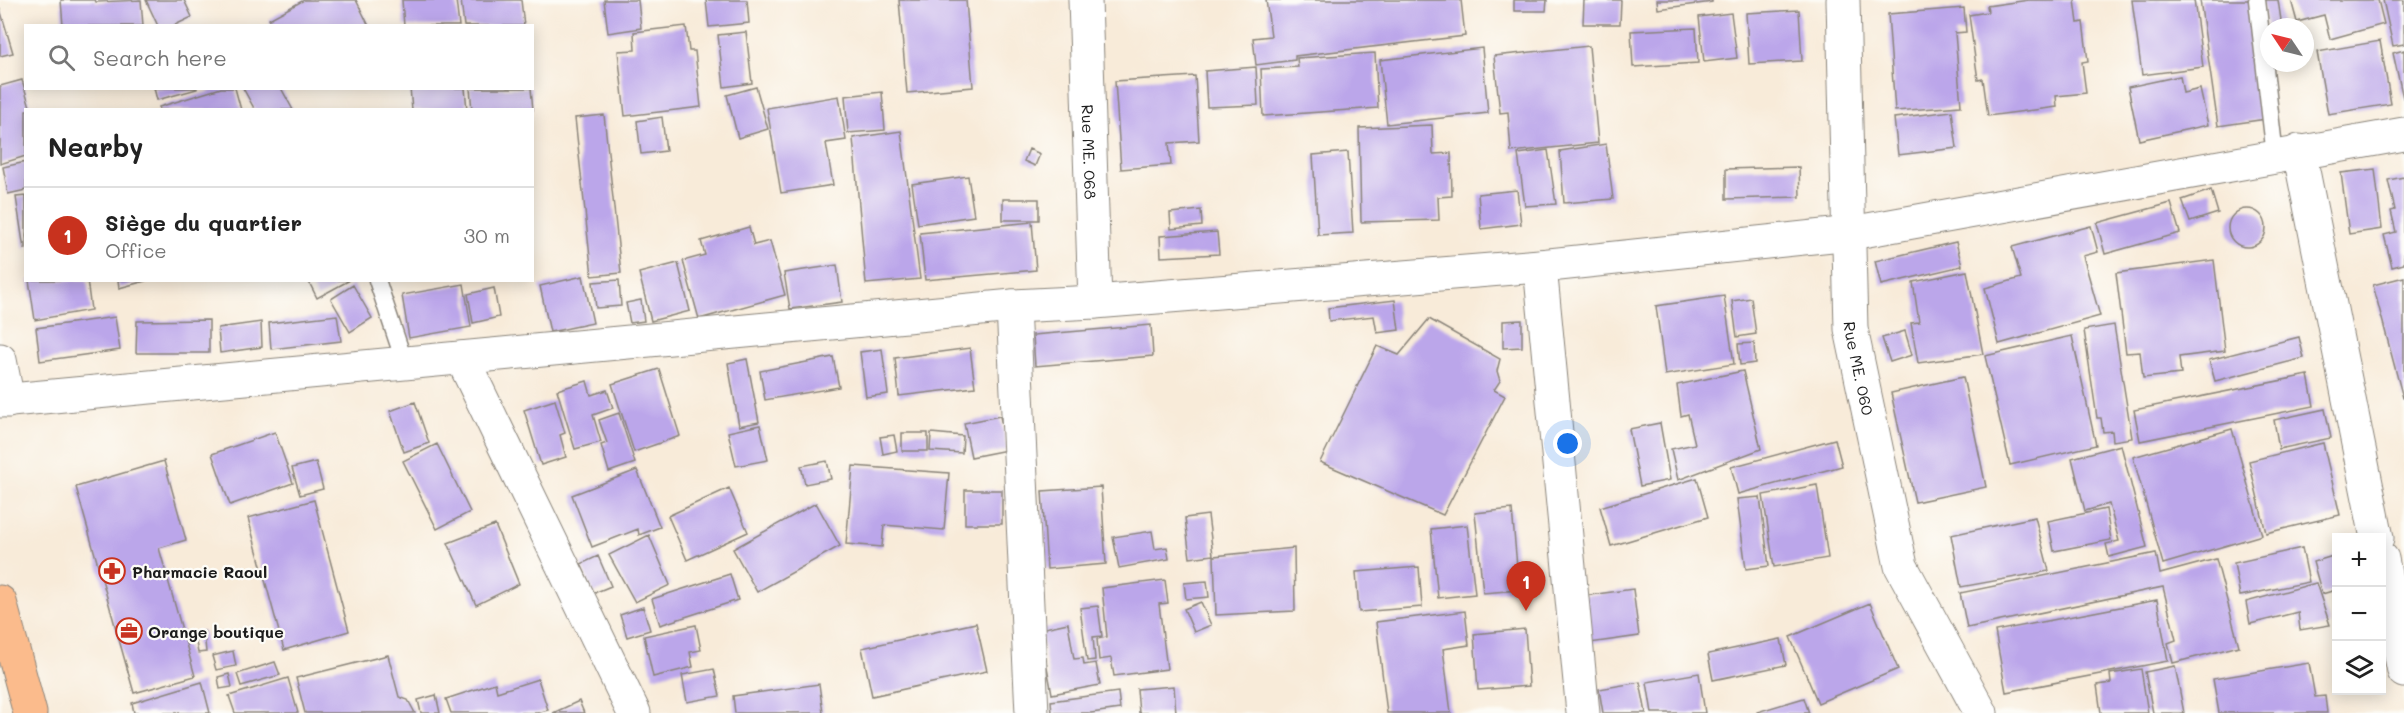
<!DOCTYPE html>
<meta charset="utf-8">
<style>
:root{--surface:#fff;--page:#f2f2f2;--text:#222;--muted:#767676;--line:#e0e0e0;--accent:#c8321e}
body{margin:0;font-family:Mali,sans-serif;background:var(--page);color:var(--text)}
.controls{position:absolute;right:18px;bottom:18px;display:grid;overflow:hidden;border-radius:0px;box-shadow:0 3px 15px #0003}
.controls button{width:54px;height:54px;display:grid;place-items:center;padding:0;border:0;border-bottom:2px solid var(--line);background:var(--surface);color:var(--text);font:30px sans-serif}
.compass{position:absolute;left:2260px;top:18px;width:54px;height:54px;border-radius:50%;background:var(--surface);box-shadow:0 3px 15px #0003;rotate:305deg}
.you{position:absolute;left:1568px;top:444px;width:21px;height:21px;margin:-15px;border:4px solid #fff;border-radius:50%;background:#1a73e8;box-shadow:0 0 0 9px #1a73e833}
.badge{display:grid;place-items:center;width:39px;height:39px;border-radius:50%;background:var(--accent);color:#fff;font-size:20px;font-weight:700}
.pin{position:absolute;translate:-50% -50px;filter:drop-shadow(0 2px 3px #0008)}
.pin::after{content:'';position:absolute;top:32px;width:21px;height:18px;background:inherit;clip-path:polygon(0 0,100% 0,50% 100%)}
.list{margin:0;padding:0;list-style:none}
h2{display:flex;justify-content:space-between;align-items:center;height:78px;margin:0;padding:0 24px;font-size:26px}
h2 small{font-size:20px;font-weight:400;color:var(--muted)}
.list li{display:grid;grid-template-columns:39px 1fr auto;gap:18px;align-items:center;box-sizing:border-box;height:96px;padding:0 24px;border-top:2px solid var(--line)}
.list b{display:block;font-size:22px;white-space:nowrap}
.list p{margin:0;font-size:20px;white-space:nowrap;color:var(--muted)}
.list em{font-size:20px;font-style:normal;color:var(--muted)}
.icon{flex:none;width:33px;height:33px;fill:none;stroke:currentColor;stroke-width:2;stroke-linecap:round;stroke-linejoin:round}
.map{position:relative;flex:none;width:2404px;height:713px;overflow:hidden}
.search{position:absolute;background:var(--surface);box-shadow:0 3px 15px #0003;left:24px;top:24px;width:510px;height:66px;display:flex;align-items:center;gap:15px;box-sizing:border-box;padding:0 21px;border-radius:0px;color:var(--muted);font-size:22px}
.panel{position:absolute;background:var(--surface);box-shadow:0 3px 15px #0003;left:24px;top:108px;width:510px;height:174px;border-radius:0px}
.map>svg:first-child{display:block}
</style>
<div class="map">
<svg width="2404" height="713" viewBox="0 0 2404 713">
<rect width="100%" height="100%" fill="#fdfcf7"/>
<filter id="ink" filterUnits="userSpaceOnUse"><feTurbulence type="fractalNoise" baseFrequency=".0167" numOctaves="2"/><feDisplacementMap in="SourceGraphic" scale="12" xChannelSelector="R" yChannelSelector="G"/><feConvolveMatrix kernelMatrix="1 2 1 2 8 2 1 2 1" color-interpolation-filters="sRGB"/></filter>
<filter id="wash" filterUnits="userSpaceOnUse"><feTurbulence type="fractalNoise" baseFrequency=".008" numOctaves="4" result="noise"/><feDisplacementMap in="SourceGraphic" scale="24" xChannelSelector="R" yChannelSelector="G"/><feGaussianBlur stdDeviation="1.35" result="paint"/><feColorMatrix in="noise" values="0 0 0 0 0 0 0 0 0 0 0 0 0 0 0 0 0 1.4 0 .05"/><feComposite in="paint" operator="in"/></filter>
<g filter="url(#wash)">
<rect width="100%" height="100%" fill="#f8ebd9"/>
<g id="blocks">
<path fill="#bba6ea" d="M 61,0 L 95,0 L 96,2 L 141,0 L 143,26 L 63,26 Z
M 146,0 L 184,0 L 192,17 L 173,26 L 158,26 Z
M 304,0 L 356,0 L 369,26 L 272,26 L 269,19 Z
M 402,0 L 456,0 L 459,26 L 404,26 Z
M 461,0 L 521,0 L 524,26 L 464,26 Z
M 604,0 L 638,0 L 641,28 L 608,33 Z
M 706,0 L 747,0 L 749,23 L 709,27 Z
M 899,0 L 966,0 L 973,87 L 907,93 Z
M 1266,0 L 1461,0 L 1465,36 L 1295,56 L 1295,60 L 1256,65 L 1253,38 L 1271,36 Z
M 1514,0 L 1547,0 L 1546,11 L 1514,11 Z
M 1584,0 L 1621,0 L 1620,24 L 1583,24 Z
M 1657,0 L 1712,0 L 1712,2 L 1658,9 Z
M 2029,0 L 2075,0 L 2078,23 L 2083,22 L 2088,61 L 2082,62 L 2086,93 L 2056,96 L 2057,107 L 1988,116 L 1983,79 L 1978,80 L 1969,15 L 1988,12 L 1987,6 Z
M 2132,0 L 2194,0 L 2203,67 L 2142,75 Z
M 2200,0 L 2250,0 L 2266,119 L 2218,126 Z
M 2262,0 L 2278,0 L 2282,27 L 2269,27 L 2269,34 Z
M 2291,0 L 2378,0 L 2384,24 L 2330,39 L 2324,15 L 2297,22 Z
M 2383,0 L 2404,0 L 2404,44 L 2393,46 Z
M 1964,8 L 1966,32 L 1955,33 L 1961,106 L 1895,111 L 1888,14 Z
M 0,9 L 13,53 L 0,56 Z
M 1799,10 L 1802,61 L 1749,64 L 1746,13 Z
M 1731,13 L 1737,58 L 1704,62 L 1699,17 Z
M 686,26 L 689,51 L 695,51 L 701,107 L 625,116 L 618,51 L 635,50 L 634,32 Z
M 1696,28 L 1698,63 L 1633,67 L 1631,31 Z
M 746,32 L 752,83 L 724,87 L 718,35 Z
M 2380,41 L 2391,104 L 2328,114 L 2317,52 Z
M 1589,46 L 1598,143 L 1511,152 L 1508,112 L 1500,113 L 1494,56 Z
M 1482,48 L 1488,113 L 1387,124 L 1380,60 Z
M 2404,50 L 2404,98 L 2403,98 L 2393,53 Z
M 1375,53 L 1378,108 L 1263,116 L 1261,69 L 1298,67 L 1297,58 Z
M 1256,67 L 1258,105 L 1207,107 L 1205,71 Z
M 1195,76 L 1199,141 L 1169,143 L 1171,165 L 1121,169 L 1115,81 Z
M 2180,76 L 2183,93 L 2200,89 L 2208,125 L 2139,140 L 2128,87 Z
M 22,80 L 31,110 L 26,110 L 26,156 L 0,164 L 0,86 Z
M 756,87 L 768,129 L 738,138 L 727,95 Z
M 154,88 L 197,88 L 197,89 L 157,100 Z
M 221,88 L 235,88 L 241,110 L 160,110 L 159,107 Z
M 243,88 L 281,88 L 293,110 L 255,110 Z
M 410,88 L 465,88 L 467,110 L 412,110 Z
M 470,88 L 531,88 L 533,110 L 472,110 Z
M 882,92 L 885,130 L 848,133 L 845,96 Z
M 839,96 L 846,140 L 826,143 L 833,185 L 781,193 L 767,108 Z
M 1952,111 L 1957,148 L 1898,155 L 1894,118 Z
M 604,115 L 621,273 L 592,276 L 575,118 Z
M 662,117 L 666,151 L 641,154 L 637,121 Z
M 1432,125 L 1433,154 L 1451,153 L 1452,196 L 1438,197 L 1439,220 L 1361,222 L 1359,128 Z
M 901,131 L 920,279 L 866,284 L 853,138 Z
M 1606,144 L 1613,199 L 1564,203 L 1560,151 Z
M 1029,149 L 1040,154 L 1035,166 L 1024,161 Z
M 1548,150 L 1556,204 L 1525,206 L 1518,154 Z
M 1348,152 L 1353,233 L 1318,235 L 1313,155 Z
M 26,162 L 26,190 L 8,194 L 3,167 Z
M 1799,167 L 1800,197 L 1726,199 L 1726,169 Z
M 2375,169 L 2382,229 L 2349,234 L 2341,173 Z
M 968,176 L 974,216 L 918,224 L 912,184 Z
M 2404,177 L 2404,264 L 2392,267 L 2384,235 L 2396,232 L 2391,211 L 2395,210 L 2388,180 Z
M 1517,190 L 1521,224 L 1481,229 L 1478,194 Z
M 2211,190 L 2218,213 L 2190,222 L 2182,200 Z
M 26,196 L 26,249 L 24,249 L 16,197 Z
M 1003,199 L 1039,199 L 1039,220 L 1003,220 Z
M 2171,203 L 2180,233 L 2105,254 L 2097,223 Z
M2228 228a19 19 0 1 1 38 0a19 19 0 1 1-38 0Z
M 1201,210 L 1202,226 L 1171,229 L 1170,213 Z
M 1032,222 L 1036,270 L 925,280 L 920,233 Z
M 2091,226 L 2098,252 L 2083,256 L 2100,316 L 1999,344 L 1985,288 L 2021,278 L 2012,247 Z
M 749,227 L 754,245 L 770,241 L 785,295 L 699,319 L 683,261 L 705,255 L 701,241 Z
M 1217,232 L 1219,254 L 1161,257 L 1160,236 Z
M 1956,242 L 1962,266 L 1881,285 L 1875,261 Z
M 2214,260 L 2225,351 L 2179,357 L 2181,374 L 2143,378 L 2140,352 L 2126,353 L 2116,273 Z
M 678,263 L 690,311 L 651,321 L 639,273 Z
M 837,265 L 842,302 L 790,309 L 784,273 Z
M 1967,271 L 1983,354 L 1918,363 L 1911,323 L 1919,322 L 1913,282 Z
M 583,276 L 593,323 L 550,332 L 540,286 Z
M 2404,277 L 2404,398 L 2403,398 L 2373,285 Z
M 29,280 L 87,280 L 91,310 L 35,320 Z
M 118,280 L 144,280 L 145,281 L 119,288 Z
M 308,280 L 350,280 L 317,298 Z
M 619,280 L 621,306 L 596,308 L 593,282 Z
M 464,284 L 471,327 L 409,338 L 402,295 Z
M 353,285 L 372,318 L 350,332 L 331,299 Z
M 494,288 L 499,317 L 473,323 L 468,294 Z
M 1724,296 L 1734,364 L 1665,375 L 1656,306 Z
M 1751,298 L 1756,334 L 1737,337 L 1732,301 Z
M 641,300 L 644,321 L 630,323 L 626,303 Z
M 1395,300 L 1399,330 L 1377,333 L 1374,316 L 1329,321 L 1328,308 Z
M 337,315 L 341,341 L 271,349 L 269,323 Z
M 115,317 L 120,350 L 40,361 L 36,328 Z
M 1429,319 L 1500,359 L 1497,371 L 1500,381 L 1494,390 L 1505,396 L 1443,515 L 1320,462 L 1377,346 L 1399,355 Z
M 209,320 L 209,353 L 136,353 L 137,321 Z
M 1522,320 L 1522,347 L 1503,348 L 1503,321 Z
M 261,322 L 262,347 L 220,353 L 218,328 Z
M 1151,325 L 1153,356 L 1035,366 L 1033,335 Z
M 2114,325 L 2132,438 L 2113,441 L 2112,431 L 2103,432 L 2101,418 L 2097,418 L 2084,330 Z
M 1905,331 L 1912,355 L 1890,362 L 1882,338 Z
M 2072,336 L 2096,445 L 2010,465 L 1985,356 Z
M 2299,337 L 2304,358 L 2215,381 L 2209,360 Z
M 1754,343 L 1755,363 L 1740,365 L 1738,344 Z
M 970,348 L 975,387 L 899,396 L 895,358 Z
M 882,349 L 888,394 L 866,397 L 860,352 Z
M 833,357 L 839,387 L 765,400 L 760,371 Z
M 747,359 L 759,422 L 739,426 L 728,363 Z
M 659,369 L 680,436 L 634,452 L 612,384 Z
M 1743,371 L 1761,449 L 1678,480 L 1671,449 L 1695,444 L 1688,414 L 1681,416 L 1677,385 Z
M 2308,375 L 2314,406 L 2140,441 L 2134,410 Z
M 1963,377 L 1986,487 L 1915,502 L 1891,393 Z
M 587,381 L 591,395 L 607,390 L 613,408 L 593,415 L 601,442 L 575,449 L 557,390 Z
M 555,400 L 565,433 L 560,435 L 566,457 L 541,465 L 524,410 Z
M 415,402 L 429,443 L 404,452 L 390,411 Z
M 2325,409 L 2331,438 L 2279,449 L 2274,420 Z
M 619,413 L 635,463 L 609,472 L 601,445 L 607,443 L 599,420 Z
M 1000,416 L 1007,450 L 971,457 L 964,423 Z
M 1660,423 L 1670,480 L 1640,486 L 1629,429 Z
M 760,425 L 768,460 L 736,466 L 728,432 Z
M 2232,429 L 2262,535 L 2163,564 L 2133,457 Z
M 275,432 L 293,483 L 230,505 L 212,454 Z
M 902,433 L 928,433 L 928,451 L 902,451 Z
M 931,433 L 963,436 L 962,453 L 930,451 Z
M 894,435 L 897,451 L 883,454 L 880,437 Z
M 1835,439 L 1842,466 L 1738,494 L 1731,467 Z
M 2323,443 L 2340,515 L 2266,533 L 2249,461 Z
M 437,444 L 470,512 L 437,529 L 403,461 Z
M 2121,445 L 2147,547 L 2109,557 L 2106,544 L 2119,541 L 2109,504 L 2085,511 L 2072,458 Z
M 164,461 L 186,540 L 159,548 L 195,676 L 134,693 L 76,487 Z
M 827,461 L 831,479 L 805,484 L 801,466 Z
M 316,462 L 323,489 L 300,495 L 292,468 Z
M 853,466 L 949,473 L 944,530 L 884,525 L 882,547 L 846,544 Z
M 637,470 L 660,527 L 639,535 L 638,529 L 592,547 L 572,495 Z
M 1697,478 L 1708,517 L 1611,546 L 1600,507 Z
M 1817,485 L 1828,558 L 1774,567 L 1763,495 Z
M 1101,487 L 1106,564 L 1047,569 L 1042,491 Z
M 729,488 L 748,532 L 687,560 L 668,516 Z
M 965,490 L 1002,490 L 1002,524 L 965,524 Z
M 1760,497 L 1769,566 L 1746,569 L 1737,499 Z
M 314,500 L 349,631 L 284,650 L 248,518 Z
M 816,503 L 840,546 L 757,592 L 733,549 Z
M 1512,509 L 1519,590 L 1483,593 L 1475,513 Z
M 2106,509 L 2111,540 L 2054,551 L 2048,521 Z
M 1208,515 L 1213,555 L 1190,558 L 1185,518 Z
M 2035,517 L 2049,571 L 1961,587 L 1951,535 Z
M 495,525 L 519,584 L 476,605 L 448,543 Z
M 1467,525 L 1475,594 L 1438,598 L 1431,529 Z
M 1152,531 L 1155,549 L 1167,547 L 1169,559 L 1119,568 L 1113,537 Z
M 649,535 L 670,585 L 635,602 L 609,555 Z
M 1294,548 L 1295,611 L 1216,615 L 1214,556 Z
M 2302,548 L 2309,582 L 2240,596 L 2234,563 Z
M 2156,553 L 2160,574 L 2216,559 L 2239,646 L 2173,663 L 2168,643 L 2176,640 L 2163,587 L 1967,628 L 1960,593 Z
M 2336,555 L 2336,590 L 2322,594 L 2313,562 Z
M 598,556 L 611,586 L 594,593 L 581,564 Z
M 1419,567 L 1422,607 L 1359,612 L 1356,572 Z
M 730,574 L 738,600 L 660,625 L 652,599 Z
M 1165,580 L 1168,603 L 1159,604 L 1167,669 L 1114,676 L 1111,658 L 1099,660 L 1097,639 L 1107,637 L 1102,588 Z
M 1207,581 L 1209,597 L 1186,599 L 1184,583 Z
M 2316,583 L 2330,625 L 2300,630 L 2298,612 L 2250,624 L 2246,602 Z
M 1633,589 L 1639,636 L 1590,643 L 1583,596 Z
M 2157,600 L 2168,661 L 2006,692 L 1995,631 Z
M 1201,602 L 1211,625 L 1194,632 L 1184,609 Z
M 1870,603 L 1898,669 L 1818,703 L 1790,637 Z
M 1098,606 L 1102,636 L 1093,637 L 1095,660 L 1087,661 L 1080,608 Z
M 643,607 L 650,630 L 627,637 L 620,615 Z
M 1465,611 L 1469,645 L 1443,649 L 1451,713 L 1387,713 L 1376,622 Z
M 976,623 L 987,671 L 872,696 L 862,648 Z
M 1068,623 L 1074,659 L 1083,658 L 1084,665 L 1096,663 L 1100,685 L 1052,694 L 1040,629 Z
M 696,625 L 701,650 L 690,652 L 693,667 L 653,677 L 644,636 Z
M 1525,629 L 1529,686 L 1478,690 L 1474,634 Z
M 204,631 L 206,652 L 198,653 L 194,632 Z
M 1781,639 L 1786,665 L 1713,680 L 1708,654 Z
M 233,651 L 236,666 L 216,670 L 212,656 Z
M 388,655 L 399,697 L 408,700 L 415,713 L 305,713 L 296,678 Z
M 275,662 L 280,675 L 241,686 L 237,674 Z
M 2309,663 L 2315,697 L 2325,696 L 2327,713 L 2219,713 L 2213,679 Z
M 2175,666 L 2184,713 L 2153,713 L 2145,672 Z
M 714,669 L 720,696 L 687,702 L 682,675 Z
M 2141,669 L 2148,713 L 2101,713 L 2097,685 L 2111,683 L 2110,674 Z
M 1699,673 L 1705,713 L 1652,713 L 1647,682 Z
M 229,674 L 232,687 L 220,689 L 218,677 Z
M 288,678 L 298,713 L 235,713 L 229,696 Z
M 538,679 L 548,710 L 537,713 L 451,713 L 446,699 L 495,683 L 497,692 Z
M 202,682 L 210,713 L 134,713 L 132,703 Z
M 1640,682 L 1646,713 L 1603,713 L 1599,689 Z
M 819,684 L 823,713 L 735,713 L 733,696 Z
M 1174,686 L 1176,713 L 1139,713 L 1137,689 Z
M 1118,692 L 1120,709 L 1091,713 L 1052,713 L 1051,701 Z
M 436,695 L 440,713 L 421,713 L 418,700 Z
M 1804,698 L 1809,713 L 1757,713 L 1757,712 Z
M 579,701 L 584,713 L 553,713 Z"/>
</g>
</g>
<g filter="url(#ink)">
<use href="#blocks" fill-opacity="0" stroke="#8a847a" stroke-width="1.5"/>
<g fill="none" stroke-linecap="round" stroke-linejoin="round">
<g stroke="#8a847a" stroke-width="19">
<path id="service" d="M 2257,0 L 2275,156
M 377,280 L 405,364"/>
</g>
<g stroke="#8a847a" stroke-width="35">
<g id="minor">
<path id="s1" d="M 1085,0 L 1095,302"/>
<path id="s2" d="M 1843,0 L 1851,329 L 1901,566 L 1981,713"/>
<path d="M 2299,151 L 2377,538"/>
<path d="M 1540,266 L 1583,713"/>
<path d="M 1013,306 L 1032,713"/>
<path d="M 462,358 L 634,713"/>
<path d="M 0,360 L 8,401"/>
<path d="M 0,401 L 1013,306 L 1095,302 L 1540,266 L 1851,233 L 2404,134"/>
<path d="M 2382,559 L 2404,671"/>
</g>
</g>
<g stroke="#8a847a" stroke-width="35">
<path id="trunk" d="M 0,602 L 30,713"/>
</g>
<use href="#service" stroke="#fff" stroke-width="16"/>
<use href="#minor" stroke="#fff" stroke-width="33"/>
<use href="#trunk" stroke="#fbbb8c" stroke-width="33"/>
</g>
</g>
<defs>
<g id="pharmacy-ring" transform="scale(1.35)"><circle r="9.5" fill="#fdfcf7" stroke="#c8321e" stroke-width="1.5"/><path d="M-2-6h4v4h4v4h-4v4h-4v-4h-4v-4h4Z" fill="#c8321e"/></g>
<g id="office-ring" transform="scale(1.35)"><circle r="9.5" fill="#fdfcf7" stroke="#c8321e" stroke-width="1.5"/><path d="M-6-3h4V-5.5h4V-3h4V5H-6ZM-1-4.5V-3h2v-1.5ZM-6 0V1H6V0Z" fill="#c8321e"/></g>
</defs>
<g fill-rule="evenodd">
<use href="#pharmacy-ring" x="112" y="571"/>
<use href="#office-ring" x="129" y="631"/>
</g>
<g text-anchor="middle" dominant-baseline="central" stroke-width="4.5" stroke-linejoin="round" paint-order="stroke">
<g font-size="16" fill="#1c1c1c" stroke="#fdfcf7">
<text stroke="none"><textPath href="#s1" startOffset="152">Rue ME. 068</textPath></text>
<text stroke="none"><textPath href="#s2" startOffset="369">Rue ME. 060</textPath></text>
</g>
<g font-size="16" font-weight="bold" fill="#1c1c1c" stroke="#fdfcf7" text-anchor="start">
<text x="132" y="571">Pharmacie Raoul</text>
<text x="148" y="631">Orange boutique</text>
</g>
</g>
</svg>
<div class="controls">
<button>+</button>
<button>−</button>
<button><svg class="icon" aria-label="layers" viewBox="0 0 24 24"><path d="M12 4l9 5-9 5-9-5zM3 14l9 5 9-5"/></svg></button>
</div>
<svg class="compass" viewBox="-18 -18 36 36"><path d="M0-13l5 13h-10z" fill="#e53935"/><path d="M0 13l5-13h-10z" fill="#767676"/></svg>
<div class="you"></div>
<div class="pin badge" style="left:1526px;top:611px">1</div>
<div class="search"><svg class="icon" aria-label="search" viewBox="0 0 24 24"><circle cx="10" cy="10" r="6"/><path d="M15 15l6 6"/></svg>Search here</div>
<section class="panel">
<h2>Nearby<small></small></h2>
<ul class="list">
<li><span class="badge">1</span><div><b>Siège du quartier</b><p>Office</p></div><em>30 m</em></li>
</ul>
</section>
</div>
